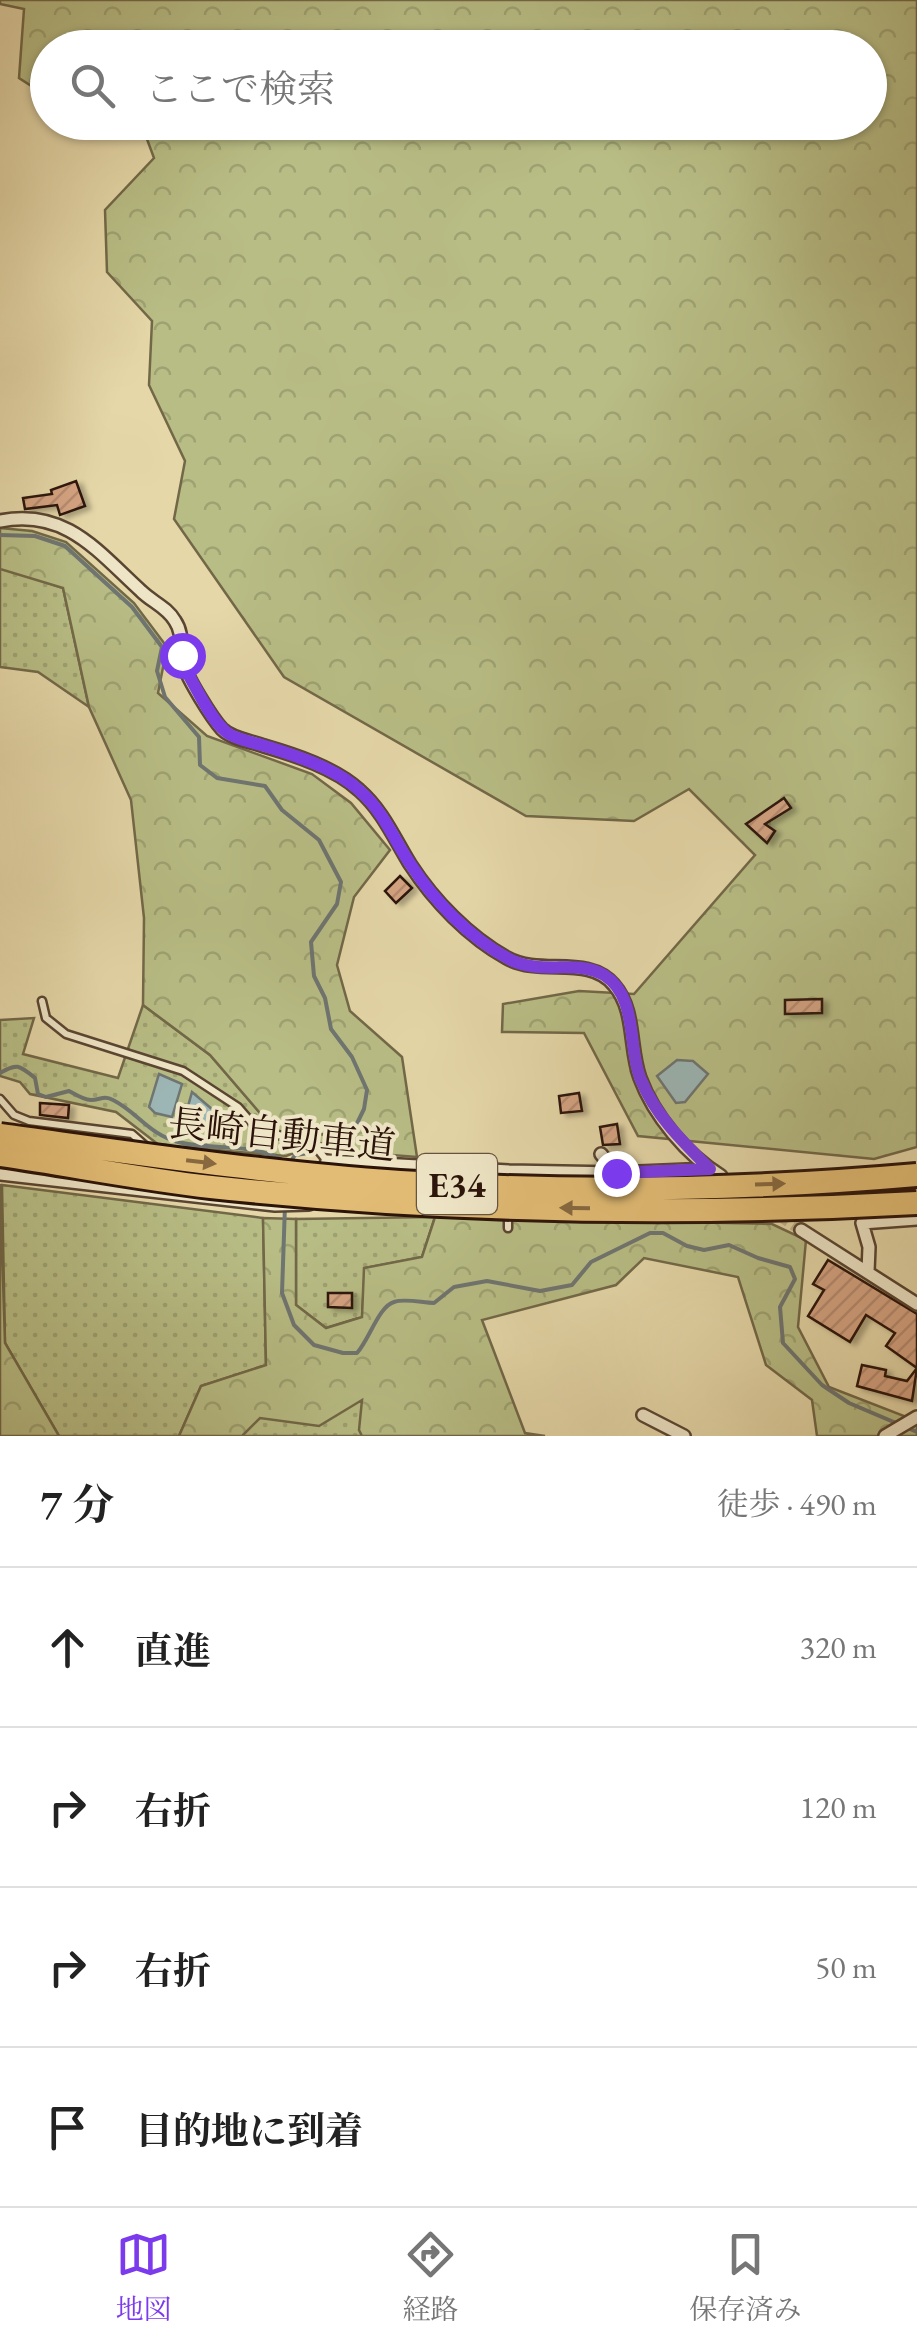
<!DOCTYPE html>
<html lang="ja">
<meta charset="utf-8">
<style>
:root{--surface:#fff;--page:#f6f6f6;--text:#222;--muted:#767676;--line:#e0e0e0;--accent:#7c3aed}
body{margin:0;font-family:"EB Garamond","Noto Serif JP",serif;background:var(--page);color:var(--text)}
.stop{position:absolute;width:30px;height:30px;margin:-22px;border:8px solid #7c3aed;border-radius:50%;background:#fff}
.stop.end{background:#7c3aed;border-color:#fff;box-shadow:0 2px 10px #0008}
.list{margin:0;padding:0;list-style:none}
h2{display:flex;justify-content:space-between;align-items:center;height:130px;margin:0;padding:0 40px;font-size:42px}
h2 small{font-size:32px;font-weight:400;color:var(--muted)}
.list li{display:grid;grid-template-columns:65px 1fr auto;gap:30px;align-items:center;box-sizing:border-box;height:160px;padding:0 40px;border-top:2px solid var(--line)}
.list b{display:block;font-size:38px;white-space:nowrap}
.list em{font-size:32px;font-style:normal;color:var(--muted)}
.icon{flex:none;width:55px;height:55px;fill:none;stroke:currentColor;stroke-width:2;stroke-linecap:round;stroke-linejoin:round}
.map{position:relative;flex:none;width:917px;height:1436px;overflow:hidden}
.search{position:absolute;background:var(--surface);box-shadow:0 2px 8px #0004;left:30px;right:30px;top:30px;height:110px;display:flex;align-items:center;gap:25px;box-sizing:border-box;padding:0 35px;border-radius:55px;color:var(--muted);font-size:38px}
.sheet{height:770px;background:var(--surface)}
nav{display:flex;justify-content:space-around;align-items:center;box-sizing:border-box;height:140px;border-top:2px solid var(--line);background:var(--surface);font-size:28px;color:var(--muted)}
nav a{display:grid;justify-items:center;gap:5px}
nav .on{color:var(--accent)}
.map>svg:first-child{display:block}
</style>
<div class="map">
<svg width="917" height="1436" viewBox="0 0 917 1436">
<defs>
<pattern id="grass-dots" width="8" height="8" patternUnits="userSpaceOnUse" patternTransform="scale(2.5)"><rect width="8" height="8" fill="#b8bd85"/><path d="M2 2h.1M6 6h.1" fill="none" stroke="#9ea272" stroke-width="1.8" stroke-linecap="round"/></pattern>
<pattern id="forest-crowns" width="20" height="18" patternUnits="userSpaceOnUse" patternTransform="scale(2.5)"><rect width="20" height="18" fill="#b8bd85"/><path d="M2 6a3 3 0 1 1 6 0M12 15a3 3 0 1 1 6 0" fill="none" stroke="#9ea272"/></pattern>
<pattern id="building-hatch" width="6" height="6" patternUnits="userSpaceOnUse" patternTransform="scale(2.5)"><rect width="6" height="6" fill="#d5a483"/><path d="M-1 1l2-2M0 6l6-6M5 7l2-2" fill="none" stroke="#b78c70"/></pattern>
<filter id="shadow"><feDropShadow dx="5.5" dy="3" stdDeviation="2.5" flood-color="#0004"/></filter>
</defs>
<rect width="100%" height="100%" fill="#e5d7a8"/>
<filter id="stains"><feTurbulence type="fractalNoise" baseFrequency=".002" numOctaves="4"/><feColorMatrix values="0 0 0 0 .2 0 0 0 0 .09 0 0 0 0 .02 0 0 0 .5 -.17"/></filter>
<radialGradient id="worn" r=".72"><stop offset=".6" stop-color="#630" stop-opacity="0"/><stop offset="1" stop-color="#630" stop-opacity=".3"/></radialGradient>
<path fill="url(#grass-dots)" stroke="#726848" stroke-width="2.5" d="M 5,568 L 63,588 L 89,707 L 38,672 L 0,667 L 0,569 Z
M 143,1005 L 210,1055 L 266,1120 L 337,1138 L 286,1156 L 159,1145 L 116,1112 L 30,1094 L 20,1082 L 0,1076 L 0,1020 L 34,1018 L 23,1054 L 118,1078 Z
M 2,1185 L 263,1218 L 266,1365 L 201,1386 L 179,1436 L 59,1436 L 5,1343 Z
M 435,1217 L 422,1257 L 365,1268 L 362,1317 L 326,1328 L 296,1305 L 296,1219 Z
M 359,1389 L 505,1436 L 223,1436 L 228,1409 Z"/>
<path fill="url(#forest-crowns)" stroke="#726848" stroke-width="2.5" d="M 0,0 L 917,0 L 917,1147 L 874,1159 L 638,1136 L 584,1033 L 502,1032 L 503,1004 L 579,991 L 634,994 L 755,855 L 689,789 L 634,821 L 526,816 L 284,677 L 174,519 L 185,461 L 149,385 L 152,321 L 107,272 L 105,210 L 154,158 L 141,123 L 870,122 L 870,48 L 48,48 L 47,96 L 19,78 L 24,9 L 0,4 Z
M 0,528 L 32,531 L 66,542 L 134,603 L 167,647 L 158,693 L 207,736 L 312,774 L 351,803 L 390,850 L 354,897 L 337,965 L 350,1011 L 402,1057 L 417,1157 L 353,1152 L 337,1138 L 266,1120 L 210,1055 L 143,1005 L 144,918 L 131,800 L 89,707 L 63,588 L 0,569 Z
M 0,1184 L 5,1343 L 59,1436 L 0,1436 Z
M 435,1217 L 772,1224 L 806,1240 L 798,1327 L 829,1387 L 917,1421 L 917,1436 L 817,1436 L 812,1400 L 766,1365 L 738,1277 L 644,1258 L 616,1285 L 482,1320 L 525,1433 L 545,1436 L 362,1436 L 359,1430 L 362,1400 L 319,1426 L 260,1418 L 242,1436 L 179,1436 L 201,1386 L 266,1365 L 263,1218 L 296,1219 L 296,1305 L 326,1328 L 362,1317 L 364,1268 L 422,1257 Z"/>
<path fill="#9cb6b5" stroke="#6f7571" stroke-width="2.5" d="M 677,1060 L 693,1061 L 708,1074 L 685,1102 L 676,1103 L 657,1076 Z
M 159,1074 L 182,1084 L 172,1117 L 155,1113 L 149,1107 Z
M 192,1092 L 227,1122 L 225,1128 L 185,1117 Z"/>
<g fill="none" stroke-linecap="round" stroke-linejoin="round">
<path stroke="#6f7571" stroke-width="4" d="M 0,535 L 35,536 L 65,546 L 132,607 L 162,647 L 157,671 L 165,697 L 199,737 L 200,765 L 217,778 L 265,786 L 282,810 L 319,840 L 341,882 L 337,904 L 311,942 L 314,976 L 325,998 L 331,1029 L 352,1057 L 367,1090 L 364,1109 L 345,1148 L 295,1155 L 291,1161
M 0,1073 C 17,1063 19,1065 35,1078 L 38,1094 L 46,1097 L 69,1091 C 76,1095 84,1100 91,1100 C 100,1100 104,1095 113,1100 C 137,1112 150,1135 178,1142 C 212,1151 254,1142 284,1161
M 285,1205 L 282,1293 L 294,1325 L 314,1345 L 343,1353 L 357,1353 C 369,1340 379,1306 394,1302 C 405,1298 423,1303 434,1303 L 454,1287 L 487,1281 L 540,1291 L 572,1285 L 591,1262 L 650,1233 L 663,1233 L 687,1246 L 704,1250 L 729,1245 L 758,1258 L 790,1267 L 795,1279 L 780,1307 L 783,1343 L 822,1385 L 849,1403 L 917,1432"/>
</g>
<path fill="url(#building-hatch)" stroke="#2c140a" stroke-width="2.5" filter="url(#shadow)" d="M 76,481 L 85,506 L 60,515 L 57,505 L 25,509 L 23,498 L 52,494 L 51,490 Z
M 784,798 L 791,808 L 765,824 L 775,831 L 767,843 L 746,824 Z
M 400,876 L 412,888 L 396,903 L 385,891 Z
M 822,999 L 822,1013 L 785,1014 L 785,1000 Z
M 579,1093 L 582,1111 L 561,1113 L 559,1096 Z
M 40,1103 L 69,1105 L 68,1118 L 40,1115 Z
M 617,1124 L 620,1144 L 603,1145 L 600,1127 Z
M 828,1260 L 917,1314 L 917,1368 L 886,1346 L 895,1333 L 866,1315 L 850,1342 L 808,1316 L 824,1290 L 813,1284 Z
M 328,1293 L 352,1293 L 352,1308 L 328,1307 Z
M 862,1365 L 886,1370 L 885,1376 L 907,1381 L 917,1368 L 912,1401 L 857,1386 Z"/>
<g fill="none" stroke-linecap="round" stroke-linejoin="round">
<path stroke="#c0b088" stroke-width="11" stroke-dasharray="11 5.5" stroke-linecap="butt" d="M 738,1188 L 801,1230"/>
<g stroke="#5a4532" stroke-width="11">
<path id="service" d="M 42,1001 L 46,1018 L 66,1034 L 183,1071 L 238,1107 L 257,1129 L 314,1145 L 327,1161
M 0,1099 L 14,1115 L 29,1121 L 132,1134 L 149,1149
M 508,1228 L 508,1212"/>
</g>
<g stroke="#5a4532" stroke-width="16">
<path id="minor" d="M 0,521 C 66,508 98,552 141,591 C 152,602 167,607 175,621 C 185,636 178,649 183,664 C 188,679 211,717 222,729 C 232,739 251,741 264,746 C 295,755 335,768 359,790 C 383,811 394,838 410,864 C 434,901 469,937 507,958 C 541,977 588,954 614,985 C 636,1010 629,1049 640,1078 C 654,1116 687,1155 721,1176
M 601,1154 L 616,1173
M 0,1174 L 275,1205 L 309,1204
M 323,1177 L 327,1161 L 509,1171 L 616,1173 L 710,1169
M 801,1230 L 917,1304
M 868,1272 L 869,1247 L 862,1223 L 917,1219
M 643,1415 L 684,1436
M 885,1436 L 917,1417"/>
</g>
<use href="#service" stroke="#eee5c6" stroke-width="6"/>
<use href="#minor" stroke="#eee5c6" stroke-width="11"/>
<g stroke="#2c140a" stroke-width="28" stroke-linecap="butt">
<path id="motorway-bridge" d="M 0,1135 C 133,1153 266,1173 400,1182 C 571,1193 746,1190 917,1175
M 0,1155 C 70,1165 140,1179 211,1187 C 444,1212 683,1216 917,1203"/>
</g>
<use href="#motorway-bridge" stroke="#e2bc74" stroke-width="22"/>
</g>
<defs><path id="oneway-solid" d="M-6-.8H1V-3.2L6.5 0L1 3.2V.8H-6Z" transform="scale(2.5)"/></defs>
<g fill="#87683f">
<use href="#oneway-solid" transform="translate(201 1162) rotate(7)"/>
<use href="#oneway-solid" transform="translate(770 1184) rotate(-2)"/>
<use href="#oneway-solid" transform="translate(575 1208) rotate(-179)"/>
</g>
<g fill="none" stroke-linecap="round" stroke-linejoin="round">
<path stroke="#7c3aed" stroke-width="12" d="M 182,655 L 183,665 C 194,683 208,715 223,729 C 232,739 252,742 265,746 C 296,756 336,768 360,791 C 384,812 394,840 411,865 C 435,902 470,938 509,959 C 541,976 578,959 604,975 C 639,997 627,1048 641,1080 C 656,1116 683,1142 710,1169 L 616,1173"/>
</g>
<g text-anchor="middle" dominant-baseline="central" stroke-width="8" stroke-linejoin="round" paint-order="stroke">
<rect fill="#eee5c6" stroke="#665342" stroke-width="2.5" x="417" y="1154" width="80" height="60" rx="8"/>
<g font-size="35" font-weight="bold" fill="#2c140a">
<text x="457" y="1184">E34</text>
</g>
<g font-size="38" fill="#2c140a" stroke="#eee5c6">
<text transform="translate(282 1134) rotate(6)">長崎自動車道</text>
</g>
</g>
<rect width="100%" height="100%" filter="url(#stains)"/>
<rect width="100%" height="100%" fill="url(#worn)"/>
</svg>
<div class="stop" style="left:182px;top:655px"></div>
<div class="stop end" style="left:616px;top:1173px"></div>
<div class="search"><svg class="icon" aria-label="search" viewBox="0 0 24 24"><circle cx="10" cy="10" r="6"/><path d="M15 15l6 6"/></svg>ここで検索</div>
</div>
<section class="sheet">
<h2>7 分<small>徒歩 · 490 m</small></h2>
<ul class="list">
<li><svg class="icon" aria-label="ahead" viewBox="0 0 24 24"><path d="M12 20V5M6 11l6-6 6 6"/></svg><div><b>直進</b></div><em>320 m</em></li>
<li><svg class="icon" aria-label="right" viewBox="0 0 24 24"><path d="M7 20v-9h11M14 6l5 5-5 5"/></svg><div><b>右折</b></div><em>120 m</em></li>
<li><svg class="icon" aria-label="right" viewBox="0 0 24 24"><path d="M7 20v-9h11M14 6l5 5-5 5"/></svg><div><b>右折</b></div><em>50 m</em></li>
<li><svg class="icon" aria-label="arrive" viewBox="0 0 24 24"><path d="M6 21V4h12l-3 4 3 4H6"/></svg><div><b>目的地に到着</b></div></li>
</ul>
</section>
<nav>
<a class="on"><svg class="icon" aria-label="map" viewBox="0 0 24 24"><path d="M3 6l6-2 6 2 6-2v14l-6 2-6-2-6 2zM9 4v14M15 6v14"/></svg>地図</a>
<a><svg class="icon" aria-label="directions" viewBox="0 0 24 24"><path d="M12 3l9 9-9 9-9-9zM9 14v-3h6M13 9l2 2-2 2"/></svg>経路</a>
<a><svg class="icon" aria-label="saved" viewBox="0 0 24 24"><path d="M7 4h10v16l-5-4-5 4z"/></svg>保存済み</a>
</nav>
